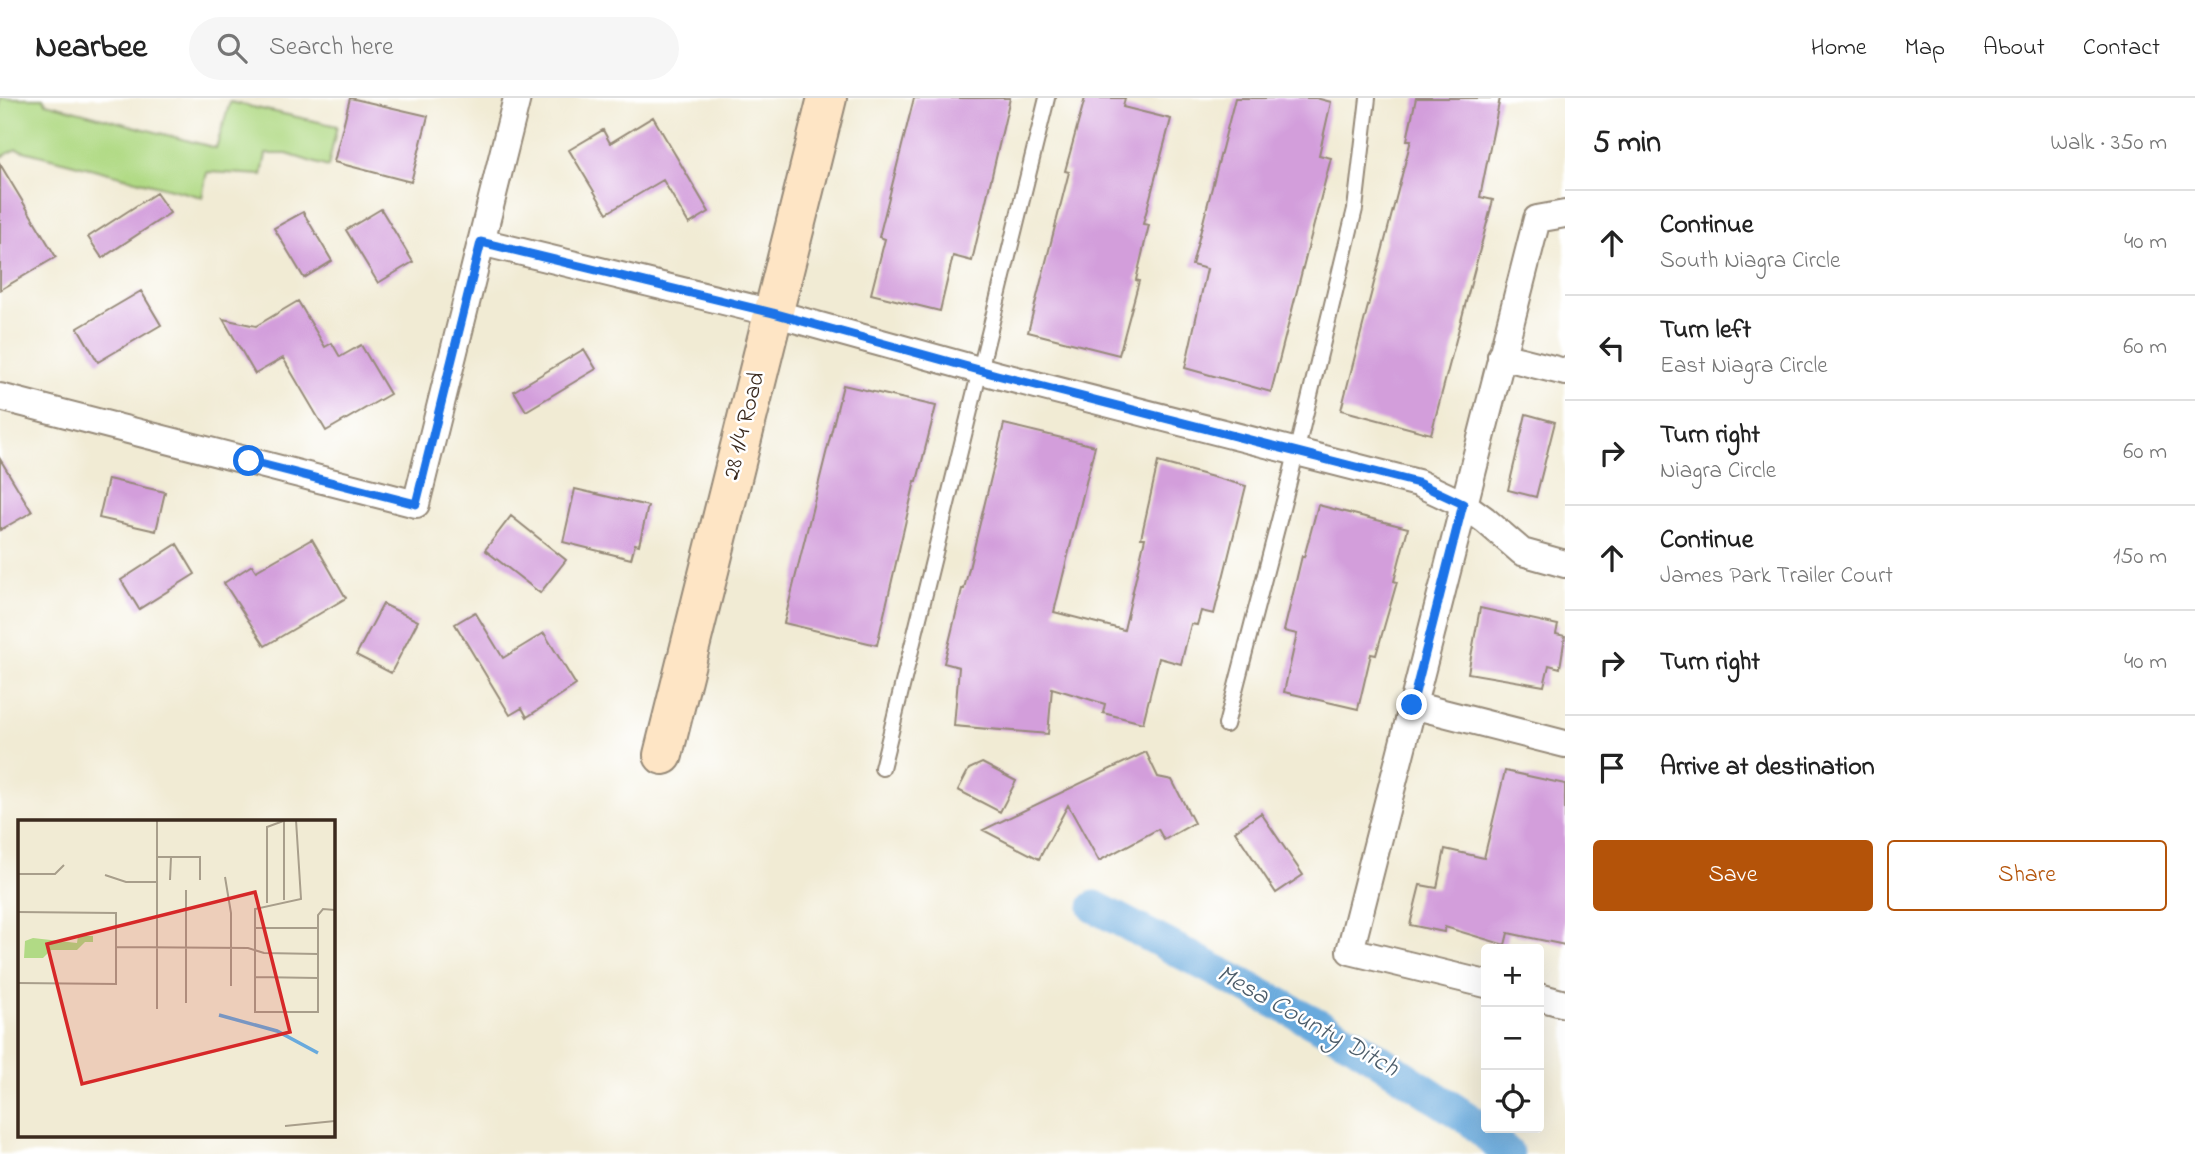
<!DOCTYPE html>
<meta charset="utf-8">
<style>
:root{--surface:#fff;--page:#f6f6f6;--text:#222;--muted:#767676;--line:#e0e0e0;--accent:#b45309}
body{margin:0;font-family:"Indie Flower",sans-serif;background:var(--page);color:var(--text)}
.controls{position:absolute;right:21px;bottom:21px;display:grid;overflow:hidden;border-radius:7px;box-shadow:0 7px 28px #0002}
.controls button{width:63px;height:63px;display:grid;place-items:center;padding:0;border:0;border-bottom:2px solid var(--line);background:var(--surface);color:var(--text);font:35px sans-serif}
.stop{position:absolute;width:21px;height:21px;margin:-16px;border:5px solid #1a73e8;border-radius:50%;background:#fff}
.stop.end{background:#1a73e8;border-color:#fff;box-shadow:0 2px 7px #0008}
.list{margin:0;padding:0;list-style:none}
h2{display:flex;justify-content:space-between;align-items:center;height:91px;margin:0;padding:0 28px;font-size:30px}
h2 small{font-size:23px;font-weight:400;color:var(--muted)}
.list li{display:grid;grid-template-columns:46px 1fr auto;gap:21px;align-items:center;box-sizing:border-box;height:105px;padding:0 28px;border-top:2px solid var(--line)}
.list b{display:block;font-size:26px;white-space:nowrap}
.list p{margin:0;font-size:23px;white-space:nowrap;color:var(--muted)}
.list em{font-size:23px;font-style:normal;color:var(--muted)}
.actions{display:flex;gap:14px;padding:21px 28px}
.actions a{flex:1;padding:16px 0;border:2px solid var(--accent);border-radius:7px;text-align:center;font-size:24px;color:var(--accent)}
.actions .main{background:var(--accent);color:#fff}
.icon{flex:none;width:38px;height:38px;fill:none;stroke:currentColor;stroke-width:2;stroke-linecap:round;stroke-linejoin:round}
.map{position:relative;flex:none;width:1565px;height:1056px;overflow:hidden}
header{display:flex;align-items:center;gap:42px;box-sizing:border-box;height:98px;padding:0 35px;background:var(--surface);border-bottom:2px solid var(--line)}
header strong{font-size:33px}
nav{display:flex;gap:38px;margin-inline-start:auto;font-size:24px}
.search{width:490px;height:63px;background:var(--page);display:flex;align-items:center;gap:18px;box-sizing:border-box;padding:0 24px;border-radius:38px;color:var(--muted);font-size:26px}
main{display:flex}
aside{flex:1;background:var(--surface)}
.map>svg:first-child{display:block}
</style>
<header>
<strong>Nearbee</strong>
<div class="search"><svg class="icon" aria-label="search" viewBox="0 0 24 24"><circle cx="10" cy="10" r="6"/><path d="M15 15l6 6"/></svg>Search here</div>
<nav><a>Home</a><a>Map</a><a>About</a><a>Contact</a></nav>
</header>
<main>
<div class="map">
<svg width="1565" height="1056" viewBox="0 0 1565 1056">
<rect width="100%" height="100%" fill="#fff"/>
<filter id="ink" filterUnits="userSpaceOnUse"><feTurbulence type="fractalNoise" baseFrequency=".0143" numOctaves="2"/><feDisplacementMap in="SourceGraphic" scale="14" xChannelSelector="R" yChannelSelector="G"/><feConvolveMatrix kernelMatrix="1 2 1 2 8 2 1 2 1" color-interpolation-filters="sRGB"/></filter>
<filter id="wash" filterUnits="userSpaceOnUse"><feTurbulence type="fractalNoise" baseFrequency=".00686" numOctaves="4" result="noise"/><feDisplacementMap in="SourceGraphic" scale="28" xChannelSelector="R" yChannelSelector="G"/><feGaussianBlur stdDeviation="1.57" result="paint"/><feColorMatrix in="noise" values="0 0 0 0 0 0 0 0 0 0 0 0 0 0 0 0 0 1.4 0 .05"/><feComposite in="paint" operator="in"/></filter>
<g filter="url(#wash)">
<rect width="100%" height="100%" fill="#f1ebd4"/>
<path fill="#b1da85" stroke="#768252" stroke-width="2" d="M 0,0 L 43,0 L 46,5 L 216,50 L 230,4 L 337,28 L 328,69 L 287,56 L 266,56 L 262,77 L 207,74 L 202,99 L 16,51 L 0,60 Z"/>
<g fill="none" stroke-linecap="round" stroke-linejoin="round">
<path stroke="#69aadd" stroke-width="33" d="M 1095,809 L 1355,946 L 1473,1024 L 1508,1056"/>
</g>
<g id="blocks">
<path fill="#d39edb" d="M 350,0 L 428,18 L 411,84 L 334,64 Z
M 914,0 L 1010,0 L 972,163 L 953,158 L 940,213 L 871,196 L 885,141 L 879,139 Z
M 1085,0 L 1125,0 L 1123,9 L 1171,21 L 1143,126 L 1149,127 L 1136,182 L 1139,183 L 1119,257 L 1028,234 L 1069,74 L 1065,73 Z
M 1235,0 L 1316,0 L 1331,4 L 1319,57 L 1331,60 L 1271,294 L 1185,270 L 1207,171 L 1192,167 Z
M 1416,0 L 1500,0 L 1480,99 L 1493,102 L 1431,336 L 1341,312 L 1411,42 L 1407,42 Z
M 653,19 L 709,114 L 689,126 L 663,82 L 607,115 L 569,52 L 603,32 L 610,45 Z
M 0,66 L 56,159 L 0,192 Z
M 156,95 L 170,115 L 102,160 L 88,139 Z
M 381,111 L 413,164 L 378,185 L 346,132 Z
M 303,114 L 332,163 L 304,180 L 274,130 Z
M 141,193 L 161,227 L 98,264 L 78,230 Z
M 298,203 L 325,249 L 332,245 L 340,259 L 361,247 L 390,296 L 326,333 L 283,260 L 255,276 L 223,221 L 256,228 Z
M 584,251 L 596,271 L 526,313 L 514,293 Z
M 843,287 L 936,308 L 917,383 L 915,383 L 877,547 L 784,525 Z
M 1526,316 L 1555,324 L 1536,399 L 1508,392 Z
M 1004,326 L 1095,348 L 1054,514 L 1124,532 L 1145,440 L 1141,440 L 1158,364 L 1246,388 L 1214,516 L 1201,513 L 1197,527 L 1191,526 L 1181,566 L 1159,560 L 1143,625 L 1103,615 L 1105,606 L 1052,590 L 1048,636 L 954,628 L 959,569 L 944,565 L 962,491 L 964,491 Z
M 0,361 L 32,414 L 0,432 Z
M 108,381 L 165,394 L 156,433 L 99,420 Z
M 575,391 L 648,408 L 639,447 L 635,446 L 631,461 L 563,444 Z
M 1318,407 L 1408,430 L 1394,483 L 1397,484 L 1376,557 L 1371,556 L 1358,611 L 1284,594 L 1297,536 L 1284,533 L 1302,458 L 1304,459 Z
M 511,418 L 566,462 L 540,495 L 485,452 Z
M 312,441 L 346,500 L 265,548 L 224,485 L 252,467 L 256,473 Z
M 177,446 L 195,476 L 139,511 L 121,482 Z
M 383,506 L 418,523 L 391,575 L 356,557 Z
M 1480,510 L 1558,527 L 1556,536 L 1565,538 L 1560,570 L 1549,567 L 1544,588 L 1468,575 Z
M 475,514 L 503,560 L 544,535 L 576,587 L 527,619 L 522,610 L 510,617 L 455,526 Z
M 1146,654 L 1158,679 L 1172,682 L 1194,725 L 1164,742 L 1158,731 L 1099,763 L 1068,707 L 1039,761 L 983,732 Z
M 982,665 L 1016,683 L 1000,714 L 958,692 L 969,671 Z
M 1505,673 L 1565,686 L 1565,847 L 1508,835 L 1505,847 L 1445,829 L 1444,834 L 1410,827 L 1420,787 L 1437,790 L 1445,751 L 1484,760 Z
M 1261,715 L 1303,777 L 1276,795 L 1235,733 Z"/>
</g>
</g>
<g filter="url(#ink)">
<use href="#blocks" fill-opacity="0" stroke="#968a79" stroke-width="2"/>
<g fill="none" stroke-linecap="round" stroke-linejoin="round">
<g stroke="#968a79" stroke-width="18">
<path id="lane" d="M 1226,627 L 1290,380 L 1355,111 L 1368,0
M 882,670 L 1047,0"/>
</g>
<g stroke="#968a79" stroke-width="30">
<path id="street" d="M 481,144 L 773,215 L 997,277 L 1418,385 L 1463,406 L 1485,422 L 1522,454 L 1565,466
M 1501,258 L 1565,274
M 0,299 L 416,406 L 517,0
M 1412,607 L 1565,646
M 1486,886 L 1350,853 L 1537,121 L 1565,116
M 1539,899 L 1565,906"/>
</g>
<g stroke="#968a79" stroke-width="42">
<path id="secondary" d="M 663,657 L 827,0"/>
</g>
<use href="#lane" stroke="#fff" stroke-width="14"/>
<use href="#street" stroke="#fff" stroke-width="26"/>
<use href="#secondary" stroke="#fee5c5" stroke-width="38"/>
</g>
</g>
<g fill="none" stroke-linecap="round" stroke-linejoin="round" filter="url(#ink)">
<path stroke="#1a73e8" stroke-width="9" d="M 249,363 L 416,406 L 481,144 L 773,215 L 997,277 L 1418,385 L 1463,406 L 1412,607"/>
</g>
<g text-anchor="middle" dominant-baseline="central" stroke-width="5" stroke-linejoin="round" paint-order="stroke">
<g font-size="24" fill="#3b2a1e" stroke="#fff">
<text transform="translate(745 328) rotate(-76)">28 1/4 Road</text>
</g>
<g font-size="26" font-style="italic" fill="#4d5d6a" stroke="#fff">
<text transform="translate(1307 924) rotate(29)">Mesa County Ditch</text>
</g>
</g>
<g transform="translate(18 722)">
<rect width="317" height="317" fill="#f1ebd4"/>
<path d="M 60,116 L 75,116 L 75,122 L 67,122 L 59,130 L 33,130 L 25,138 L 6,138 L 7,121 L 15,118 L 59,123 Z" fill="#b1da85"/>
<path fill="none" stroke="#69aadd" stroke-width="3.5" d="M 201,195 L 259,211 L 300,233"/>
<path fill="none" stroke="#a89e8b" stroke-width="2" d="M 139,0 L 139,189M 278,0 L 283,79 L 237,89 L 237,192 L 300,192 L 300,95 L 305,89 L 317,90M 139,37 L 182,37 L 182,60M 0,54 L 37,54 L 46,45M 87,55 L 108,62 L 139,62M 207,57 L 213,93 L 213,166M 152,60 L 153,37M 168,70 L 168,183M 266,80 L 266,1M 249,83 L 249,7 L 268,0M 0,92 L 98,93 L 98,164 L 0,163M 237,108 L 300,108M 98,127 L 230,128 L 246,133 L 300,134M 237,157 L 300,158M 267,306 L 317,301"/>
<path fill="#d62828" fill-opacity="0.15" stroke="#d62828" stroke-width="3.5" d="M 237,72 L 272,212 L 64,264 L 29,124 Z"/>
<rect width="317" height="317" fill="none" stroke="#3b2a1e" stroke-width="3.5"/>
</g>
</svg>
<div class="controls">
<button>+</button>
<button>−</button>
<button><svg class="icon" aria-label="locate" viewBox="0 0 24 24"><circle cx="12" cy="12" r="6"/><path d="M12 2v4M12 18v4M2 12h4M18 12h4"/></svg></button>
</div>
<div class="stop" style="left:249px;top:363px"></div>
<div class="stop end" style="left:1412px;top:607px"></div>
</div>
<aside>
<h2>5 min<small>Walk · 350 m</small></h2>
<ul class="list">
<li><svg class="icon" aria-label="ahead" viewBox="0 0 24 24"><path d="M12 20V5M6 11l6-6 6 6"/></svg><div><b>Continue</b><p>South Niagra Circle</p></div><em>40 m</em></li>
<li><svg class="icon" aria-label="left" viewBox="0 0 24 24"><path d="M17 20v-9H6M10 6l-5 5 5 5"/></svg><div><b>Turn left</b><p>East Niagra Circle</p></div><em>60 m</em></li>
<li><svg class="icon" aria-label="right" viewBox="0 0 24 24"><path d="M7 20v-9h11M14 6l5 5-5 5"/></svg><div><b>Turn right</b><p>Niagra Circle</p></div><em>60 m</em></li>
<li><svg class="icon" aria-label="ahead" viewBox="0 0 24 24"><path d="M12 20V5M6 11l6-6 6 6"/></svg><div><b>Continue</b><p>James Park Trailer Court</p></div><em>150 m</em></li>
<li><svg class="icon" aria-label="right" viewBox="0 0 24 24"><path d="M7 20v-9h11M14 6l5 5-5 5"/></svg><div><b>Turn right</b></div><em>40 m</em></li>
<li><svg class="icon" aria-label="arrive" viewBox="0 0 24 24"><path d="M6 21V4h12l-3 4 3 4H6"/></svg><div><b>Arrive at destination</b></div></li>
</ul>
<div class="actions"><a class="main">Save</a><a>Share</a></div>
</aside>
</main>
